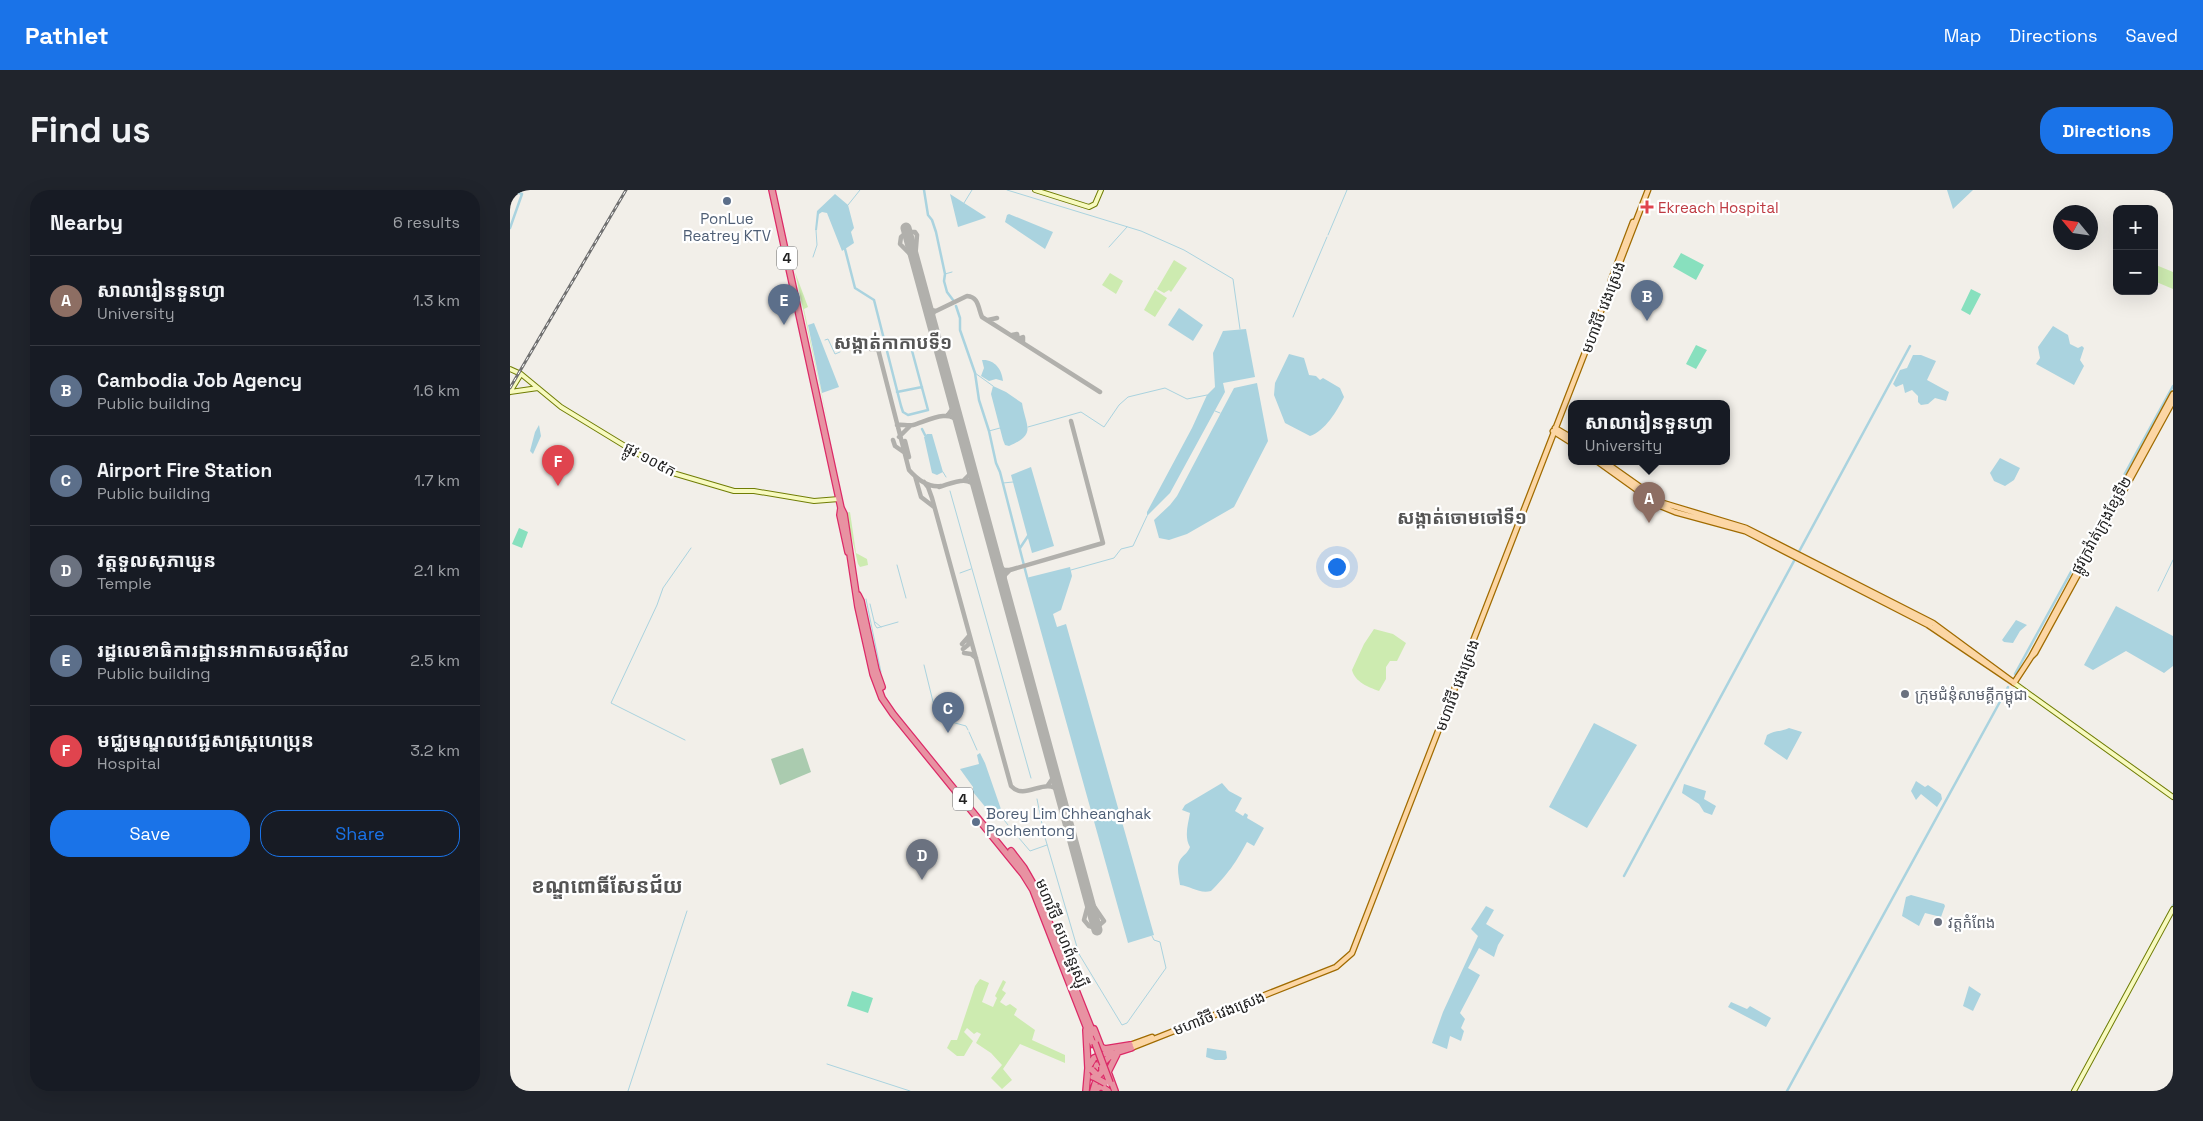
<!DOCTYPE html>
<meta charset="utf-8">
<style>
:root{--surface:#171b24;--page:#20242c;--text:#f1f3f6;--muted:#9ea1a6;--line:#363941;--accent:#1a73e8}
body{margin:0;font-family:"Space Grotesk","Noto Sans Khmer",sans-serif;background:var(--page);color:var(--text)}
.controls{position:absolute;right:15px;top:15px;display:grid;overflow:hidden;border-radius:10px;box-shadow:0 5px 20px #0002}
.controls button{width:45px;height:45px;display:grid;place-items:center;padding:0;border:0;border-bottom:1px solid var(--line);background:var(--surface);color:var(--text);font:25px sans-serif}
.compass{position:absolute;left:1543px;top:15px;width:45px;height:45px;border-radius:50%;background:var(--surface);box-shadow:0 5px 20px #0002;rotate:299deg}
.you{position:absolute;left:826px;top:376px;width:18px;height:18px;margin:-12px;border:4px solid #fff;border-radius:50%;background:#1a73e8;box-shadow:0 0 0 8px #1a73e833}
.badge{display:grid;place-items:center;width:32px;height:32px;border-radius:50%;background:var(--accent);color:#fff;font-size:16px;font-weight:700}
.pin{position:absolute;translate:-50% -41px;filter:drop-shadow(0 1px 2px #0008)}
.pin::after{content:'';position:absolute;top:26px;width:18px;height:15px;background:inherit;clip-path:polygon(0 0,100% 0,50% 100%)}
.popup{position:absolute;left:1058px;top:210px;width:162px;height:65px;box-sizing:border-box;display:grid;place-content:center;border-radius:10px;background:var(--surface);filter:drop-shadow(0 1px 4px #0005);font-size:16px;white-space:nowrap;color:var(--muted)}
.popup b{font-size:19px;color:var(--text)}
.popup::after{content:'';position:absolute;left:50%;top:100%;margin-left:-10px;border:10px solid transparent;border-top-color:var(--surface)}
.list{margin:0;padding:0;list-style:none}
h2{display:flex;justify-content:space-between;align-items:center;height:65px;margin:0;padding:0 20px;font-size:21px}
h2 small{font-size:16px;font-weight:400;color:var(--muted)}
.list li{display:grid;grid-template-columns:32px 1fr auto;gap:15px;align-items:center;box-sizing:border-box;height:90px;padding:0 20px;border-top:1px solid var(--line)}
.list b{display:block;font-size:19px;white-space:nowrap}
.list p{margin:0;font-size:16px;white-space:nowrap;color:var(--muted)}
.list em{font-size:16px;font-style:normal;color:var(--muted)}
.actions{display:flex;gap:10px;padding:15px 20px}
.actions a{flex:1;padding:11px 0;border:1px solid var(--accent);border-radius:20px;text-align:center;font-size:18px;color:var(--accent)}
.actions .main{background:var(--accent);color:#fff}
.map{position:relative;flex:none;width:1663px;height:901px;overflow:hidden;border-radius:20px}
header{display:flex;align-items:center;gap:30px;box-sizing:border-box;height:70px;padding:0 25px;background:var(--accent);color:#fff}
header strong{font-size:24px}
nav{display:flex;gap:28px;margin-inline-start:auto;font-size:18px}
.intro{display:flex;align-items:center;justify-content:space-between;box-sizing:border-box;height:120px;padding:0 30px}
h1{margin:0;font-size:35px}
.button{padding:12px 22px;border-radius:20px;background:var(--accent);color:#fff;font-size:18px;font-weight:700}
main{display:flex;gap:30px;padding:0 30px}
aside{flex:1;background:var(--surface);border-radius:20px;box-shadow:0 5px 20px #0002}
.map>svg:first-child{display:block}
</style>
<header>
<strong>Pathlet</strong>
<nav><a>Map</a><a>Directions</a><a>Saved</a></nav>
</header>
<div class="intro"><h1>Find us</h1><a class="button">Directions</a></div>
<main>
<aside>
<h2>Nearby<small>6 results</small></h2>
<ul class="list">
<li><span class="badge" style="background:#8d6e63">A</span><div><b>សាលារៀនទួនហ្វា</b><p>University</p></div><em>1.3 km</em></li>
<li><span class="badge" style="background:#5c6f8a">B</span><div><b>Cambodia Job Agency</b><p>Public building</p></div><em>1.6 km</em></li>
<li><span class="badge" style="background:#5c6f8a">C</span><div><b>Airport Fire Station</b><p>Public building</p></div><em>1.7 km</em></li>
<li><span class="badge" style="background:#6b7280">D</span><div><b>វត្តទួលសុភាឃួន</b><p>Temple</p></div><em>2.1 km</em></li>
<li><span class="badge" style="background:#5c6f8a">E</span><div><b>រដ្ឋលេខាធិការដ្ឋានអាកាសចរស៊ីវិល</b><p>Public building</p></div><em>2.5 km</em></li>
<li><span class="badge" style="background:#e0444e">F</span><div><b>មជ្ឈមណ្ឌលវេជ្ជសាស្ត្រហេប្រុន</b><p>Hospital</p></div><em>3.2 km</em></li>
</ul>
<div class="actions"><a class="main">Save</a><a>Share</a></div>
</aside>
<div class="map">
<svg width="1663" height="901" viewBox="0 0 1663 901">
<rect width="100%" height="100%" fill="#f2efe9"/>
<path fill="#cdebb0" d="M 664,70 L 677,78 L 661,102 L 659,100 L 654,103 L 647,99 Z
M 1646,75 L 1663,82 L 1663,99 L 1644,91 Z
M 285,82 L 298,117 L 294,119 L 321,247 Z
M 600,83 L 613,91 L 606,104 L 592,95 Z
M 645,100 L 657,108 L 645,127 L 634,120 Z
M 340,322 L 346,363 L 357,369 L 358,375 L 350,377 L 348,374 L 336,323 Z
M 864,439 L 883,444 L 896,453 L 887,471 L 880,471 L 876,477 L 876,489 L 869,501 C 858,497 845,492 842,480 L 854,454 Z
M 470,789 L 479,793 L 472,812 L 483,817 L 487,808 L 485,806 L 493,790 L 496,792 L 492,800 L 496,803 L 490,812 L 496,816 L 500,814 L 507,819 L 504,825 L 525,840 L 522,850 L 555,865 L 555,873 L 510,854 L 493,879 L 502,890 L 492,899 L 481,888 L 492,875 L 481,863 L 466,853 L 471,844 L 467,842 L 464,844 L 457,838 L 454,842 L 463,851 L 454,866 L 447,866 L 437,858 L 441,850 L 447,850 L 465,796 Z"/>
<path fill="#aacbaf" d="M 293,558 L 301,582 L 270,595 L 261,569 Z"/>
<path fill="#88e0be" d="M 1171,63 L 1194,75 L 1186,90 L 1163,77 Z
M 1461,99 L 1471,104 L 1460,125 L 1451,120 Z
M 1186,155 L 1197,160 L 1186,179 L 1176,174 Z
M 9,338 L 18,342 L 12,358 L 2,354 Z
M 342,801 L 363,808 L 358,823 L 337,816 Z"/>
<path fill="#aad3df" d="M 1437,0 L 1463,0 L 1443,19 Z
M 325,4 L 338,15 L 344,38 L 341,42 L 344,53 L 332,61 L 317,23 L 312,22 L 309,24 L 307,40 L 305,40 L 307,21 Z
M 440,4 L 476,27 L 475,28 L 448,37 Z
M 499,24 L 543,42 L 535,59 L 495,32 L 497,25 Z
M 669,118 L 693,135 L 683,151 L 658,135 Z
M 304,133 L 329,197 L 312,203 L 298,135 Z
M 1543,136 L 1558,145 L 1560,154 L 1568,158 L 1572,156 L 1574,158 L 1570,170 L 1574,176 L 1564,195 L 1526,174 L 1530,168 L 1528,157 Z
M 736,139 L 745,187 L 713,193 L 715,202 L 660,303 L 637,326 L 637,322 L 682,238 L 697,205 L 705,197 L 703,163 L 713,141 Z
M 779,164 L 794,168 L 799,185 L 806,186 L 810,190 L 813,188 L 830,198 L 834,207 C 827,221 815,241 800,246 L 775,233 L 764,205 L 765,193 Z
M 1403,165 L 1411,165 L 1426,171 L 1417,190 L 1439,202 L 1436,211 L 1425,208 L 1418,214 L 1411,215 L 1408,212 L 1408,206 L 1402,200 L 1395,203 L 1393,194 L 1386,197 L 1383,194 L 1390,180 L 1397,178 Z
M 472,170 C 484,169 492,179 493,191 L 486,189 L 479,191 L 471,186 L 474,178 Z
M 747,193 L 758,251 L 724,317 L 677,344 L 659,350 L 649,348 L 644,330 L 660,315 L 667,306 L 724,198 Z
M 483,196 L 496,202 L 512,213 C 516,237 527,244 499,256 L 495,255 L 493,250 L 481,204 Z
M 29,235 L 31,246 L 23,264 L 20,261 L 25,242 Z
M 417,244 L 422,244 L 433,282 L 427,285 L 422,283 L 414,247 Z
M 1490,268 L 1510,278 L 1504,290 L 1495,296 L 1484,291 L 1480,283 Z
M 521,277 L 544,356 L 522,363 L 501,285 Z
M 560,377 L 562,386 L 551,420 L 543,424 L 547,437 L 556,434 L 644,745 L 618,753 L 516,388 Z
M 1606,416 L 1663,446 L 1663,476 L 1654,483 L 1616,461 L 1583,480 L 1574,475 Z
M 1506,430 L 1517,435 L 1510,441 L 1503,453 L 1494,452 L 1492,450 Z
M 1084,533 L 1127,555 L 1077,638 L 1039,617 Z
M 1279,538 L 1292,542 L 1277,570 L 1254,554 L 1257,545 C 1265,540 1271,542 1279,538 Z
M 470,563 L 475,573 L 493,625 L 486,630 L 463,602 L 463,597 L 450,579 L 469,574 L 467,565 Z
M 1406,591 L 1415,597 L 1418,595 L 1431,604 L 1432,609 L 1427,617 L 1411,604 L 1406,610 L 1401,601 Z
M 712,593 L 719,601 L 732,608 L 725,621 L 733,626 L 735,623 L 738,625 L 737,628 L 754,638 L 744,656 L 737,652 C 725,674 718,684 701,701 C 689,704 681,696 670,695 C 669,687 666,677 670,670 C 673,665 678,663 680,657 C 674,647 678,634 680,623 L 672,620 L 675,615 Z
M 1174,594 L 1196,601 L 1194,609 L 1206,616 L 1202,625 L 1194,622 L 1189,614 L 1172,603 Z
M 1401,705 L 1434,714 L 1435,716 L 1431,727 L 1415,723 L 1409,736 L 1392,726 L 1396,707 Z
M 976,716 L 984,720 L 976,734 L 994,745 L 988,755 L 984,767 L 969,758 L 958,778 L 970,785 L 950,823 L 955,829 L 951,838 L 954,841 L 951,851 L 940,846 L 937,859 L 922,853 L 933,822 L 968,746 L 961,739 Z
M 1459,796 L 1471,804 L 1463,821 L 1453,816 Z
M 1221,812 L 1237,819 L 1240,816 L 1261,828 L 1256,837 L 1218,817 Z
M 697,858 L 716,861 L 717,868 L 715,870 L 705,870 L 696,867 Z"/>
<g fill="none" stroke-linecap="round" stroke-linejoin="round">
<path stroke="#aad3df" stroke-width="1" d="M 497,0 L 631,41 L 674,60 L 723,89 L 730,139
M 454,13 L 462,0
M 338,15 L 350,0
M 818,45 L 837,0
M 599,57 L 617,37
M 303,67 L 307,55 L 306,40
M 435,84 L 442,82
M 783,127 L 817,47
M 315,150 L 318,149 L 325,164 L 330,162
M 465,183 L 483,196
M 705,221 L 710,223
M 518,237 L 571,222 L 594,237 L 609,215 L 618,207 L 655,198 L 677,209 L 697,205
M 479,241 L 490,238
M 433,282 L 436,287
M 493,293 L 503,292
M 440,301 L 521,588
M 387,375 L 396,408
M 561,380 L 604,368 L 611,359 L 623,356 L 637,326
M 450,383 L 461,379
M 1648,401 L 1663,370
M 356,409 L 371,482
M 360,414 L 365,435 L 367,438 L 388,432
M 365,432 L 371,437
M 414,475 L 427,528 L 456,536 L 458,540
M 459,542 L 467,560
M 175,550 L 101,513 L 147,415 L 153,398 L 181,358
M 527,609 L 534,644 L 569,764 L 612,835 L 617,833 L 656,778 L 650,752 L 644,750 L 642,746
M 491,626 L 498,635
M 503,641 L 520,661 L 537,655
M 1636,764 L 1663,714
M 1584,859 L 1619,795
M 317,874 L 400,901
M 118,901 L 177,721
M 1561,901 L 1563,898"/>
<path stroke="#aad3df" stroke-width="2.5" d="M 414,0 L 418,25 L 422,30 L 426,42 L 435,84 L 434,91 L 437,102 L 443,110
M 0,38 L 12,4 L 0,0
M 335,59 L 345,98 L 364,110 L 391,216 L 393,222 L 398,225 L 418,220 L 401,157
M 446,116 L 450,128 L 450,140 L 465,183 L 469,210 L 479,241 L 486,273 L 490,282 L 517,387
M 387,202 L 412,197
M 412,239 L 415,245
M 510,358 L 518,346
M 1505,484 L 1663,196
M 1114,686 L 1400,156
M 1277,901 L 1498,497"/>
<path stroke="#b1b0ac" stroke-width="4.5" d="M 404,68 L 390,54 L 391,47 L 397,42 L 405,42 L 407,45 L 405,70
M 417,116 L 421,120 L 426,121 L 457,106 C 469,107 468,118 472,127 L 590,202
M 421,129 L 422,125 L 425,121
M 478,130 L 487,128
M 502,145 L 507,144 L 508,149 L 513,147 L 513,153
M 360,159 L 368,159 L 399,280 C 407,289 418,298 431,296
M 437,226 L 443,218 L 443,209
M 387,235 C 392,234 397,236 403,235 C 417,231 440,218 449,233
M 389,247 L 400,236
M 383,250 L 385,256 L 395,263
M 395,251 L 399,267
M 405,286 L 411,307 L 424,317
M 454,290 L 459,285 L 461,276
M 414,292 L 418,297 L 422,308 L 501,596 C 516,612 535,585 550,602
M 429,297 C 443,293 459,284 467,299
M 487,373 L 494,380 L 500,380 L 593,353 L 561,231
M 493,393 L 495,385 L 500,380
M 452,454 L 459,446
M 453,459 L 458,455 L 460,449
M 454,463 L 461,464 L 466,468
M 538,595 L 545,585
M 579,709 L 594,731 L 586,738 L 579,736 L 574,730 L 579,711"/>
<path stroke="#b1b0ac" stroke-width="11" d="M 396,38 L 587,740"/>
<g stroke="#707d05" stroke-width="6">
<path id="secondary" d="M 525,0 L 579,17 L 585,14 L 591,0
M 0,179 L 11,184 L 51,217 L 156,281 L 224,301 L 244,301 L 304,311 L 329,309
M 0,202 L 28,198
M 0,202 L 11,184
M 1504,493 L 1663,607
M 1564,901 L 1663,719"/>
</g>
<g stroke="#a06b00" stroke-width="7">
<path id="primary" d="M 1101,90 L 1123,32
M 1045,238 L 1062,248
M 1043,241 L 1062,253
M 1088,272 L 1148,315 L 1165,322 L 1235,341 L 1418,435 L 1504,493
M 1095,272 L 1153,313 L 1236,338 L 1423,433 L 1503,492
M 1522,466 L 1525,463 L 1663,211
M 1504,493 L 1521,467 L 1663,204
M 620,855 L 642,847
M 621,858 L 826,777 L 842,763 L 1138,0"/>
</g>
<g stroke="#dc2a67" stroke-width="8">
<path id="highway" d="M 262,0 L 331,318 L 334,324 L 348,417 L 363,484 L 372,508 L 383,524 L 513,684 L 523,700 L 583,854
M 331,318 L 330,325 L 338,362
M 348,405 L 351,411 L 366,480 L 372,497
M 501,661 L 514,678 L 526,699 L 583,843
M 584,839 L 591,857 L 595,859 L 620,855
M 591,875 L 602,864 L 621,858
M 579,876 L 584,868 L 601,861
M 583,887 L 587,875
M 576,901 L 578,878 L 576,840
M 583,901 L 588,884
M 584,901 L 591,896 L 598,901
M 605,901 L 598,882 L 607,864"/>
</g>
<use href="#secondary" stroke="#f7fabf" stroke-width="4"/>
<use href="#primary" stroke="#fcd6a4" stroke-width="4.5"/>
<use href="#highway" stroke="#e892a2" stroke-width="5.5"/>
<g stroke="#707070" stroke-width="3">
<path id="rail" d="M 0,198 L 116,0"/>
</g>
<use href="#rail" stroke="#fff" stroke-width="1" stroke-dasharray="4" stroke-linecap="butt"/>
<g stroke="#dc2a67" stroke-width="8" stroke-linecap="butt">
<path id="highway-bridge" d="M 585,853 L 600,893
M 582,880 L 588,886 L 592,882 L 592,877
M 584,887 L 595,893"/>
</g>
<use href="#highway-bridge" stroke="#e892a2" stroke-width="5.5"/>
</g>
<g fill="#5c6f8a" stroke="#fff" stroke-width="2">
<circle cx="217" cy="11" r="5"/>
<circle cx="466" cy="632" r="5"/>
</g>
<path fill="#e0444e" stroke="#fff" stroke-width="2" d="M1134.5 9.5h5v5h5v5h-5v5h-5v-5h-5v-5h5z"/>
<g fill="#6b7280" stroke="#fff" stroke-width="2">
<circle cx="1395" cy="504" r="5"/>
<circle cx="1428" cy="732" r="5"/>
</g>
<g text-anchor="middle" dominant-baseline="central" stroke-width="4.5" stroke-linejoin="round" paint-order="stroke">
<g fill="#fff" stroke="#646464" stroke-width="1">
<rect x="267" y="56.5" width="20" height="23" rx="4"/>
<rect x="443" y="597.5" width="20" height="23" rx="4"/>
</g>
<g font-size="14" font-weight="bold" fill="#222">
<text x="277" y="68">4</text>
<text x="453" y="609">4</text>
</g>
<g font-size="15" fill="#be3a42" stroke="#fff" text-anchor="start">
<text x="1148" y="17">Ekreach Hospital</text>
</g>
<g font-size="15" fill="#4e5e75" stroke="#fff">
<text x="217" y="28">PonLue<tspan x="217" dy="17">Reatrey KTV</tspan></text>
<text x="476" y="623" text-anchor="start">Borey Lim Chheanghak<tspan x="476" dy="17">Pochentong</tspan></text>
</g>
<g font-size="15" fill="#222" stroke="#fff">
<text transform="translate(1093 117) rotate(-69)">មហាវិថី វេងស្រេង</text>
<text transform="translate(140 269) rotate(28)">ផ្លូវ ១០៥ក</text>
<text transform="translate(1591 335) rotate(-61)">ផ្លូវក្រវ៉ាត់ក្រុងខ្សែទី២</text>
<text transform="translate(947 495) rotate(-69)">មហាវិថី វេងស្រេង</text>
<text transform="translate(552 743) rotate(68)">មហាវិថី សហព័ន្ធរុស្ស៊ី</text>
<text transform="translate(709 823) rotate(-21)">មហាវិថី វេងស្រេង</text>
</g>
<g font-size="15" fill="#5b616d" stroke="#fff" text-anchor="start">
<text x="1405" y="504">ក្រុមជំនុំសាមគ្គីកម្ពុជា</text>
<text x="1438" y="732">វត្តកំពែង</text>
</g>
<g font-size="18" font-weight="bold" fill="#555" stroke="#fff">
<text x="383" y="152">សង្កាត់កាកាបទី១</text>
<text x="952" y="327">សង្កាត់ចោមចៅទី១</text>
</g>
<g font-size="20" font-weight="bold" fill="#555" stroke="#fff">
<text x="97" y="696">ខណ្ឌពោធិ៍សែនជ័យ</text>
</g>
</g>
</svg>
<div class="controls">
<button>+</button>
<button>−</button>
</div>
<svg class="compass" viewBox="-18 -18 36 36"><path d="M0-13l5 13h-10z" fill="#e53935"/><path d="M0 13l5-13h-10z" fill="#9ea1a6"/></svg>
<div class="you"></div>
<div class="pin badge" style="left:1139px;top:333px;background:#8d6e63">A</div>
<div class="popup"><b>សាលារៀនទួនហ្វា</b>University</div>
<div class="pin badge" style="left:1137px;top:131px;background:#5c6f8a">B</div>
<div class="pin badge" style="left:438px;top:543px;background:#5c6f8a">C</div>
<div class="pin badge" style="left:412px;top:690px;background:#6b7280">D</div>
<div class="pin badge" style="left:274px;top:135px;background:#5c6f8a">E</div>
<div class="pin badge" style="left:48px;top:296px;background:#e0444e">F</div>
</div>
</main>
